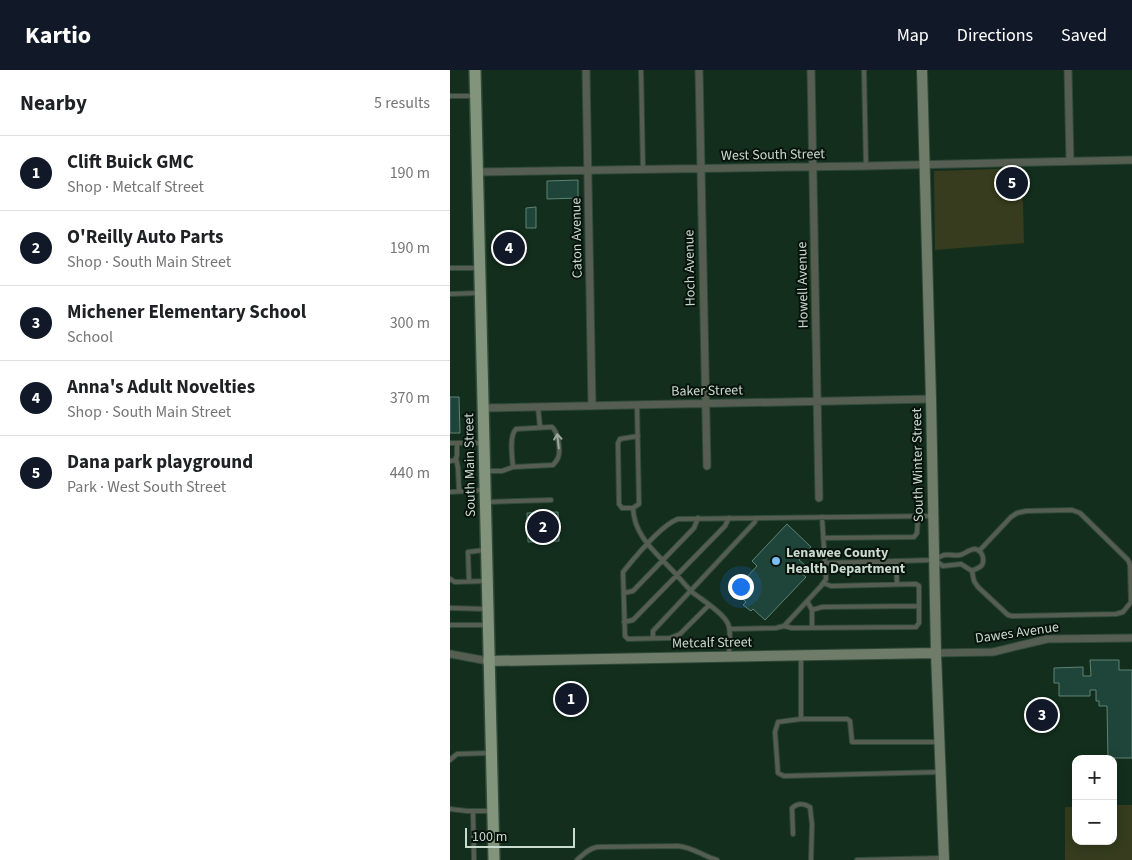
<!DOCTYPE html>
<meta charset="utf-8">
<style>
:root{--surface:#fff;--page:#f2f2f2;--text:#202124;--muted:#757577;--line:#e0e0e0;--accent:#111827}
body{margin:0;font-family:"Source Sans 3",sans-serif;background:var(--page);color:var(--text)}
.controls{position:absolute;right:15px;bottom:15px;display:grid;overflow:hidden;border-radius:10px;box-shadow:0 2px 12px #0003}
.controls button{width:45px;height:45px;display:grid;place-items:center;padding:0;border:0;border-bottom:1px solid var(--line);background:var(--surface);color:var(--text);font:25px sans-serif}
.scale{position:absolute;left:15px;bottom:12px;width:110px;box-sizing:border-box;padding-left:5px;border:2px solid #cadacf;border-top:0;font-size:14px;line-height:18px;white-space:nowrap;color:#cadacf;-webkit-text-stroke:4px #08130c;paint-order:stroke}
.you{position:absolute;left:290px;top:516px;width:18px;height:18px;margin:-12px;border:4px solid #fff;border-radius:50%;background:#1a73e8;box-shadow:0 0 0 8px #1a73e833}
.badge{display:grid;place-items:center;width:32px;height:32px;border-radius:50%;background:var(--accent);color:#fff;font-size:16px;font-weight:700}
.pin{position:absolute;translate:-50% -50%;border:2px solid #fff;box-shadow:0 1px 5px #0006}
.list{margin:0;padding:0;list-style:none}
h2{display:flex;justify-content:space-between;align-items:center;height:65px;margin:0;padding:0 20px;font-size:21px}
h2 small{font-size:16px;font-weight:400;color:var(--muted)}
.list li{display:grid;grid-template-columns:32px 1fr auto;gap:15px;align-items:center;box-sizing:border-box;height:75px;padding:0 20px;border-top:1px solid var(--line)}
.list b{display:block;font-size:19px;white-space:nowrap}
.list p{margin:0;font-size:16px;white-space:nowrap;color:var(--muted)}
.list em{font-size:16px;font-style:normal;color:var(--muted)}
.map{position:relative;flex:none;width:682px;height:790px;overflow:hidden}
header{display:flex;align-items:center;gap:30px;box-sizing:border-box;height:70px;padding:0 25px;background:var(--accent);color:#fff}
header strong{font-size:24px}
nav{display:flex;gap:28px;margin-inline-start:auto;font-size:18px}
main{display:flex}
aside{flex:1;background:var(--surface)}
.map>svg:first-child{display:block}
</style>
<header>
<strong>Kartio</strong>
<nav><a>Map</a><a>Directions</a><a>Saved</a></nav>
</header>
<main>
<aside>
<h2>Nearby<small>5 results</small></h2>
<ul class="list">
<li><span class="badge">1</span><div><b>Clift Buick GMC</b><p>Shop · Metcalf Street</p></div><em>190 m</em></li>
<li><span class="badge">2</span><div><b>O'Reilly Auto Parts</b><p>Shop · South Main Street</p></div><em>190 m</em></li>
<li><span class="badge">3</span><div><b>Michener Elementary School</b><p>School</p></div><em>300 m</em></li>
<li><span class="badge">4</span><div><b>Anna's Adult Novelties</b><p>Shop · South Main Street</p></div><em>370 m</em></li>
<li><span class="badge">5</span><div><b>Dana park playground</b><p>Park · West South Street</p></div><em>440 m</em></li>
</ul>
</aside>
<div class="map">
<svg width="682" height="790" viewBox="0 0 682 790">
<rect width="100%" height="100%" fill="#132e1d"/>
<path fill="#363c1d" d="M 572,98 L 574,173 L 485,180 L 484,101 Z
M 663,735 L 682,735 L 682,790 L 615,790 L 615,737 L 626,737 L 626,771 L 663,771 Z"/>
<path fill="#1f4439" stroke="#5e8477" d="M 128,110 L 128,128 L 97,129 L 97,111 Z
M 86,137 L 86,158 L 76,158 L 76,138 Z
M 0,327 L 9,327 L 10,363 L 0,363 Z
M 108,442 L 109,471 L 78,472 L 77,443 Z
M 337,454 L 361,477 L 349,490 L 355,495 L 349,501 L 356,507 L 315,550 L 303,539 L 301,541 L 293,535 L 296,532 L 284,521 L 307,496 L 302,491 Z
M 640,590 L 669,590 L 669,600 L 682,600 L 682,688 L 658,688 L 657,636 L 649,636 L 649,631 L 646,631 L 646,620 L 640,620 L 640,626 L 609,626 L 609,613 L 604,613 L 604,598 L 633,597 L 633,606 L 641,606 Z"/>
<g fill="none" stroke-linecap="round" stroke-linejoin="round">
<g stroke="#304a39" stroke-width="6">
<path id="lane" d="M 191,0 L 193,100
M 414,0 L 416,96
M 0,26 L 23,26
M 0,198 L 27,198
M 0,224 L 28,223
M 187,335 L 189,434 L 183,438 C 184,465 204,481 221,499 C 228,506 235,515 242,522 C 252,530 271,541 277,552 C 282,559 279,577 279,586
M 88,337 L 90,357
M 0,373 L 32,373
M 6,388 L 8,398 L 9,421
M 0,391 L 6,390 L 7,385 L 7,373
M 37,401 L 52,401 L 63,397 L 103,395 C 104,394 107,390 108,388 C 111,380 108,362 102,357 L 66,359 C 59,366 62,386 63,397
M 0,422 L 33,420
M 38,432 L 101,430
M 183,438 L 172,438 L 169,434 L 168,373 L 170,369 L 188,366
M 373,468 L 464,467 L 467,463 L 468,446
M 446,491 L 447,514
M 375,493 L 484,490 C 487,488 491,486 494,485 C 499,484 505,486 510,485 C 515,484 519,479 525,479 C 532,480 535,489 532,495 C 530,498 525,499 522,501 L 511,494 L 493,496 L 486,491
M 522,501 L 524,511 L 528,517 L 558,545 L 562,546 L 666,544 L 673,542 L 681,532 L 680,495 L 678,490 L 630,443 L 622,440 L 576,441 L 567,443 L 561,447 L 529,481
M 0,509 L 5,512 L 37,511
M 19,511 L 18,482 L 35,480
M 174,523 L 183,521 L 244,458 L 248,448
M 357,531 L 362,540 L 362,558
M 259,535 L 230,564 L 220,568 L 178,569 L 175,566 L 173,502 C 185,487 211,455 228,449 L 483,446
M 0,538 L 35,539
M 362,540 L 372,537 L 469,536
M 174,552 L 183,550 L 275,456 L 279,448
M 0,555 L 38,555
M 334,556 L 342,558 L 466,557 L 469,553 L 469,516 L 466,514 L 381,516 L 373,513
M 280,559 L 326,558 L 334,556 L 371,516 L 376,509 L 372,447
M 203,568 L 203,561 L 304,453 L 307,448
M 351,587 L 351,649 L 397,649 L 400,651 L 402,672 L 488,672
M 351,649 L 328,652 L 325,662 L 328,703 L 334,706 L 490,702
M 0,690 L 7,684 L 39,683
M 0,739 L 17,741 L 40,741
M 23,741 L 24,790
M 343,764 L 342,738 C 348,733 353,733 360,737 L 362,754 L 361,790
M 127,790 C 134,784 138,779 147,777 L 228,776 C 242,777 253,786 267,790
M 407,790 L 492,788"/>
</g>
<g stroke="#304a39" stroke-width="9">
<path id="street" d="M 136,0 L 142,336
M 249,0 L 257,396
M 361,0 L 369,428
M 618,0 L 620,91
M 27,102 L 416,96 L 682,90
M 33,338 L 481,329
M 486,583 L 543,582 L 597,569 L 682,568
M 0,584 L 38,591"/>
</g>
<g stroke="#304a39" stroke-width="12">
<path id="secondary" d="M 472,0 L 481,329 L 486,583 L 494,790
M 38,591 L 486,583"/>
</g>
<g stroke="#304a39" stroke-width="14">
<path id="primary" d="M 25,0 L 44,790"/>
</g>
<use href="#lane" stroke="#565e52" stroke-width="4"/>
<use href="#street" stroke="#565e52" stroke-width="7"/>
<use href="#secondary" stroke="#707c6a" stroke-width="10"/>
<use href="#primary" stroke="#83947c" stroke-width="11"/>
</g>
<defs><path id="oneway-shaft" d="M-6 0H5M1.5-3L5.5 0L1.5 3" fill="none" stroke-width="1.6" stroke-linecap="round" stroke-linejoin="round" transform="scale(1.25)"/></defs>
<use stroke="#9ca89d" href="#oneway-shaft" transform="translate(108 371) rotate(-96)"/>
<circle fill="#7bbef8" stroke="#08130c" stroke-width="2" cx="326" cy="491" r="5"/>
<g text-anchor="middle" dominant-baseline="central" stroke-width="4" stroke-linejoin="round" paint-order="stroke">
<g font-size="14" fill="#cadacf" stroke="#08130c">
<text transform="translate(323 85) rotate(-1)">West South Street</text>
<text transform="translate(127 168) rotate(-91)">Caton Avenue</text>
<text transform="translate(240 198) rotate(-91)">Hoch Avenue</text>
<text transform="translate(353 215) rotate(-91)">Howell Avenue</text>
<text transform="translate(257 321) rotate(-1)">Baker Street</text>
<text transform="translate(20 395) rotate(-91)">South Main Street</text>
<text transform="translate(468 395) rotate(-91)">South Winter Street</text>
<text transform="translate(567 563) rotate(-8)">Dawes Avenue</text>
<text transform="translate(262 573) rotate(-1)">Metcalf Street</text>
</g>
<g font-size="14" font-weight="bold" fill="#cadacf" stroke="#08130c" text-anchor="start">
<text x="336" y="483">Lenawee County<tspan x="336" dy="16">Health Department</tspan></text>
</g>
</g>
</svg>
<div class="controls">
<button>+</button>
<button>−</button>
</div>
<div class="scale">100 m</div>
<div class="you"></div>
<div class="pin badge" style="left:121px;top:629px">1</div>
<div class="pin badge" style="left:93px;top:457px">2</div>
<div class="pin badge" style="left:592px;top:645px">3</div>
<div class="pin badge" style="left:59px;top:178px">4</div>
<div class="pin badge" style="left:562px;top:113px">5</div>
</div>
</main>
